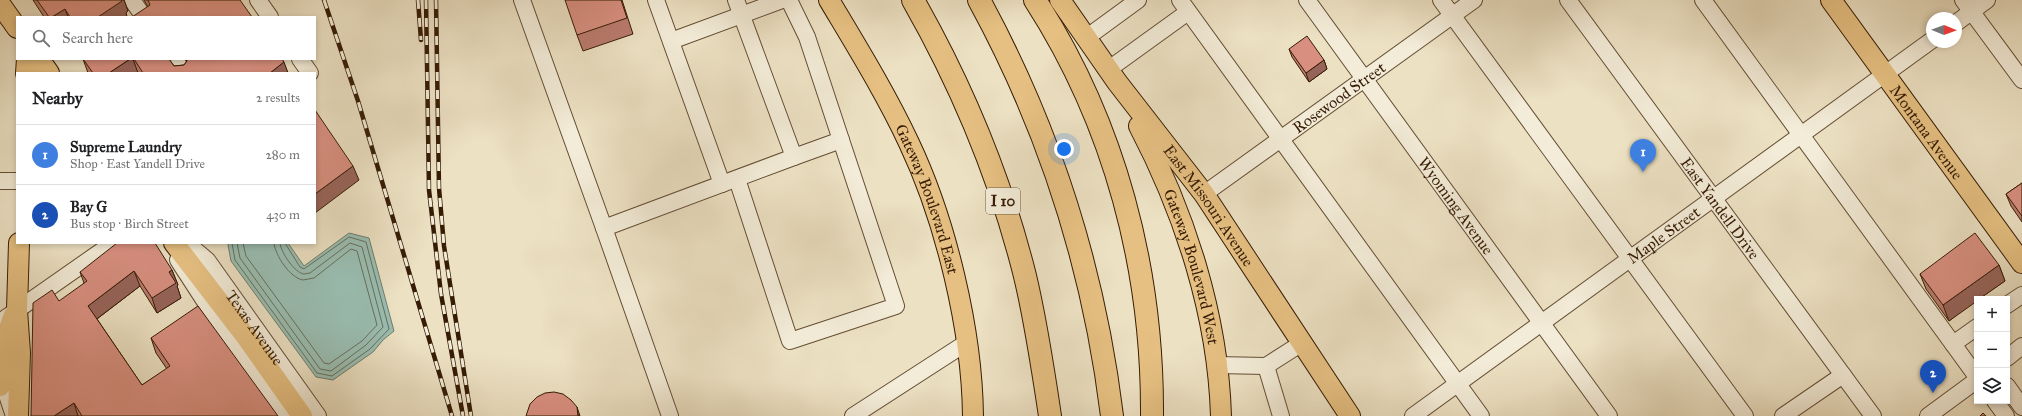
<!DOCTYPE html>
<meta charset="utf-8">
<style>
:root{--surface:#fff;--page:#f6f6f6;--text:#202124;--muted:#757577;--line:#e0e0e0;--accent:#7c3aed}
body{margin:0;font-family:"IM FELL Great Primer",serif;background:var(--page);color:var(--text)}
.controls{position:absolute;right:12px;bottom:12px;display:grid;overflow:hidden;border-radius:0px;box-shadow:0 2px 6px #0003}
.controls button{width:36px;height:36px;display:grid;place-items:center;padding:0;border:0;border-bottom:1px solid var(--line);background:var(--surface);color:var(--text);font:20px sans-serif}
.compass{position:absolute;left:1926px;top:12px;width:36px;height:36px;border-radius:50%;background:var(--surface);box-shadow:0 2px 6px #0003;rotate:91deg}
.you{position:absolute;left:1064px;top:149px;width:14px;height:14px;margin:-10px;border:3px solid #fff;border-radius:50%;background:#1a73e8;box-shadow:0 0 0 6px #1a73e833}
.badge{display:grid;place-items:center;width:26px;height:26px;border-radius:50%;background:var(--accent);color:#fff;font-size:13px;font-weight:700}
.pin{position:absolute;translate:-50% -33px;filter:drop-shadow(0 1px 2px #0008)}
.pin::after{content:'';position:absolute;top:21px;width:14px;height:12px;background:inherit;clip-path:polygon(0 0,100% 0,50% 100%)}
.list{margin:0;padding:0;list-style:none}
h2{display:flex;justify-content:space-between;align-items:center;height:52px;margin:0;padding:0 16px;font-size:17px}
h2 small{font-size:13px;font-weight:400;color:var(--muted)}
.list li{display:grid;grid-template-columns:26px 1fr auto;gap:12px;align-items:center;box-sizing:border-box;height:60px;padding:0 16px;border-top:1px solid var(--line)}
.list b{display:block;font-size:15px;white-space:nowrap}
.list p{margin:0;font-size:13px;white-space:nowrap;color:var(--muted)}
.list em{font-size:13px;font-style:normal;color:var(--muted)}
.icon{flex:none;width:22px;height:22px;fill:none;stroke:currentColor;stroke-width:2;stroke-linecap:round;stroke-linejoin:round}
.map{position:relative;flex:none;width:2022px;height:416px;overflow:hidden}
.search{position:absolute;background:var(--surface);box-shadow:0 2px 6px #0003;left:16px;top:16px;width:300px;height:44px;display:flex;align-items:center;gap:10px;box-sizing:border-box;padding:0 14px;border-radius:0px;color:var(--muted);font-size:15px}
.panel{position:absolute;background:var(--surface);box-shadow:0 2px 6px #0003;left:16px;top:72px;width:300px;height:172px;border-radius:0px}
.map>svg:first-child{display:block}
</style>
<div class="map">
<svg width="2022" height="416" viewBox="0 0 2022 416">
<rect width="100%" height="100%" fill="#ece1c3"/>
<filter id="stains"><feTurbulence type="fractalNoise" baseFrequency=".005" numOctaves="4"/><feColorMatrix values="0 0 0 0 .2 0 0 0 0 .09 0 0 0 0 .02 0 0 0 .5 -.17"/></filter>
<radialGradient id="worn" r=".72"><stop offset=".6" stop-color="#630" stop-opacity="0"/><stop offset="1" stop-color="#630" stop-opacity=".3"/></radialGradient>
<path fill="#99beb2" stroke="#717d6d" d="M 349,233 L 369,238 L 394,331 L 383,340 L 373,352 L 333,380 L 316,377 L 231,261 L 228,245 L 229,243 L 288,243 L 304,266 Z"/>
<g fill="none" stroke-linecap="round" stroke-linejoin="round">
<path stroke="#686d5c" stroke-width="1" d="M 232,243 L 235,260 L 317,373 L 332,376 L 370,349 L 389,329 L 366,242 L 349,237 L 304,269 L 300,267 L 285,243
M 237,243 L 240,258 L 320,369 L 331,371 L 366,345 L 383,327 L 362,247 L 350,243 L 310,273 L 304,274 C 295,273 281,253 280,243
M 243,243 L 246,256 L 324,363 L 329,364 L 362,341 L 377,325 L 357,251 L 351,249 L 314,278 L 303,280 C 290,278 275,255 274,243"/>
<g stroke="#644d34" stroke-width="18">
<g id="minor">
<path d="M 132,0 L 144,17"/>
<path d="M 258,0 L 270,17"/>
<path d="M 522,0 L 604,228 L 794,157 L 736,0"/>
<path d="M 656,0 L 722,184"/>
<path d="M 789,0 L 807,37 L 841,140 L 794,157"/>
<path d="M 1180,0 L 1481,416"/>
<path id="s1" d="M 1307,0 L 1609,416"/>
<path d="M 1441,0 L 1745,416"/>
<path id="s2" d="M 1568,0 L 1873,416"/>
<path d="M 1703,0 L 1977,377"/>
<path d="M 1963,0 L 2022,80"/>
<path d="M 1956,23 L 1987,0"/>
<path d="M 1086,38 L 1138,0"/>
<path d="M 671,41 L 782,0"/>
<path d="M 174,59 L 184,73"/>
<path d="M 300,59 L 310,73"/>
<path d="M 1109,69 L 1188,12"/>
<path d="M 737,179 L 790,341 L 896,306 L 841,140"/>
<path d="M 0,181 L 17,181"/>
<path id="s3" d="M 1204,194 L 1474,0"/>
<path d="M 604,228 L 670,416"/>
<path id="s4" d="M 187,243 L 207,260 L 318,416"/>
<path d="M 178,260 L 250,371 L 283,416"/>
<path d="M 2007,305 L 2022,295"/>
<path d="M 0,322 L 113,243"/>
<path d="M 1953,344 L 1977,327"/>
<path d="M 2007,358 L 2022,346"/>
<path d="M 1216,365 L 1266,366 L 1302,343"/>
<path d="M 1266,366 L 1281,416"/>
<path d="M 0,374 L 14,416"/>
<path d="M 2007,386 L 2022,407"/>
<path d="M 1995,401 L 2006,416"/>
<path d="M 853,416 L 966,343"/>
<path id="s5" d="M 1413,416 L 1932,40"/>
<path d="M 1783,416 L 1843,375"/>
<path d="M 1928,416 L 1977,380"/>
</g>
</g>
<g stroke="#361c05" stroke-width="22">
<g id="major">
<path id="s6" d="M 829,0 C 857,47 886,94 909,143 C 946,221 972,330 973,416"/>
<path id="s7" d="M 1060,0 L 1117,82 L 1204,194 L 1350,416"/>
<path id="s8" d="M 1831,0 L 2022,263"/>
<path d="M 0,4 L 17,28"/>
<path d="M 39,59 L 49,73"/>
<path d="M 26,73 L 27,59"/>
<path id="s9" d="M 1139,126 C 1185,214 1218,315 1221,416"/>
<path d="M 174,243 L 247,338 L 302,416"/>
<path d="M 0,386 L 5,340 L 14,315"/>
<path d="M 18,416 L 20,353 L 17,310 L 19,243"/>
</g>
</g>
<g stroke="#361c05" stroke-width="24">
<path id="highway" d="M 913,0 C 962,86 1001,180 1025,276 C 1036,322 1043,369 1050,416
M 979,0 C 1050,130 1094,269 1112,416
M 1035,0 C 1115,124 1153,269 1152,416"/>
</g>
<use href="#minor" stroke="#f3ecd8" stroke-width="16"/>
<use href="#major" stroke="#e6c082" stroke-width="20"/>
<use href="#highway" stroke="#e6c082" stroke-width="22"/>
<g stroke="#361c05" stroke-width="4.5">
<path id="rail" d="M 324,0 L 358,101 L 452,416
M 418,0 L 421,40
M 426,0 L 429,190 L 441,294 L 463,416
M 436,0 L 439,188 L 444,246 L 471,416"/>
</g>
<use href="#rail" stroke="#f3ecd8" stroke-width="3" stroke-dasharray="9" stroke-linecap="butt"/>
</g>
<path fill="#ba7b6e" stroke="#361c05" d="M 33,0 L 124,0 L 128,11 L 126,13 L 127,17 L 44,17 Z
M 144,0 L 240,0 L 148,7 Z
M 622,0 L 633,34 L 583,51 L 577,35 Z
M 1289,49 L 1324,60 L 1327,69 L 1309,82 L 1292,57 Z
M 83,59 L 169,59 L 174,66 L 184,65 L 187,61 L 185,59 L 282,59 L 288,73 L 88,73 Z
M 2022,183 L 2022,222 L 2011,206 L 2006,194 Z
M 1999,265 L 2005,281 L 1979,299 L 1977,299 L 1949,321 L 1926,289 L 1920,274 Z
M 172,270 L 178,285 L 177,286 L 181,298 L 157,313 L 140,286 L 97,319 L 142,385 L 167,369 L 156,353 L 151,338 L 278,416 L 31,416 L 84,283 L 80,272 Z"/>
<path fill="#97645a" stroke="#361c05" d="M 120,0 L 124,0 L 128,11 L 126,13 L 127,17 L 98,17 Z
M 65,9 L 68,17 L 52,17 Z
M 130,59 L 133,59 L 138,73 L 109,73 Z
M 1324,60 L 1327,69 L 1309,82 L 1306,73 Z
M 284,62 L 288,73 L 270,73 Z
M 353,166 L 359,180 L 315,213 L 315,194 Z
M 1999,265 L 2005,281 L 1979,299 L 1977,299 L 1977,301 L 1949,321 L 1943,305 Z
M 172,270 L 178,285 L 177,286 L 181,298 L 157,313 L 152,298 L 169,272 Z
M 134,271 L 140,286 L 94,321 L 88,306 Z
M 74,403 L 78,416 L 54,416 Z
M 577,407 L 580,416 L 578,416 Z"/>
<path fill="#d88f80" stroke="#361c05" d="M 37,0 L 121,0 L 122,1 L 98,17 L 70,17 L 65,9 L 52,17 L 49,17 Z
M 148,0 L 240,0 L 252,17 L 132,17 L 150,5 Z
M 565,0 L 621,0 L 627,18 L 577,35 Z
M 1307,36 L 1324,60 L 1306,73 L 1289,49 Z
M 83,59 L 130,59 L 109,73 L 93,73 Z
M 134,59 L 169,59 L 174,66 L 184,65 L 187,61 L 187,59 L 282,59 L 284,62 L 270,73 L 143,73 Z
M 315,110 L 353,166 L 315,194 Z
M 2022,183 L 2022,216 L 2006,194 Z
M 1975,233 L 1999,265 L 1943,305 L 1920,274 Z
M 117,243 L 155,243 L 172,270 L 169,272 L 176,283 L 152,298 L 134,271 L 88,306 L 142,385 L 170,366 L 151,338 L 198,306 L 278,416 L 82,416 L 74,403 L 54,416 L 31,416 L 33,303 L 52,290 L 59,301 L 87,281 L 80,272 Z
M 554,392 L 563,394 L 571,400 L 577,407 L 578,416 L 526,416 L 530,404 L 537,397 L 545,393 Z
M 1983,413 L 1986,416 L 1980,416 Z"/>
<g text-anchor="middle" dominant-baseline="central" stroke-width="4" stroke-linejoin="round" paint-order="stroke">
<rect fill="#f3ecd8" stroke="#6f5a44" stroke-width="1" x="986" y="188" width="34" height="26" rx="3"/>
<g font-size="15" font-weight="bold" fill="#361c05">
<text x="1003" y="201">I 10</text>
</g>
<g font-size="16" fill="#361c05" stroke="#f3ecd8">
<text stroke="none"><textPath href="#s3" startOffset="166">Rosewood Street</textPath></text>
<text stroke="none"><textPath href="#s8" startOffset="163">Montana Avenue</textPath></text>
<text stroke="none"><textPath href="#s6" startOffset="223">Gateway Boulevard East</textPath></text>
<text stroke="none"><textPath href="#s7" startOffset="254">East Missouri Avenue</textPath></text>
<text stroke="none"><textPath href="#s1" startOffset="254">Wyoming Avenue</textPath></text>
<text stroke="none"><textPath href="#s2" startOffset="258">East Yandell Drive</textPath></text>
<text stroke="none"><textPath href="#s5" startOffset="309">Maple Street</textPath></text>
<text stroke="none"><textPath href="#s9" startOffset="151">Gateway Boulevard West</textPath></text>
<text stroke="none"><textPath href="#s4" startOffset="109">Texas Avenue</textPath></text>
</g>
</g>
<rect width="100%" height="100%" filter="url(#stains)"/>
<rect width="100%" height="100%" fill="url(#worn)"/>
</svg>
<div class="controls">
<button>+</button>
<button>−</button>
<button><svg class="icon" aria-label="layers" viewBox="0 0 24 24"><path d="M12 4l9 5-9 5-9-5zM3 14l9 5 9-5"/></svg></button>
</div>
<svg class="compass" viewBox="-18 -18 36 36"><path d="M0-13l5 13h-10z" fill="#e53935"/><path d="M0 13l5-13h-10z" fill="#757577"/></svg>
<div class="you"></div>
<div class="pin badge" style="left:1643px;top:172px;background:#3f7fe0">1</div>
<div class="pin badge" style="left:1933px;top:393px;background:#1a4fb4">2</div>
<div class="search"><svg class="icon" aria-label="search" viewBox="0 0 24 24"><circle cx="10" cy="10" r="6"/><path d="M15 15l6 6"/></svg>Search here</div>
<section class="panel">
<h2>Nearby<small>2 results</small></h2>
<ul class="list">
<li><span class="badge" style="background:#3f7fe0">1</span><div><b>Supreme Laundry</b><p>Shop · East Yandell Drive</p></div><em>280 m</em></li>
<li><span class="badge" style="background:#1a4fb4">2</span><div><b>Bay G</b><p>Bus stop · Birch Street</p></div><em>430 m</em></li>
</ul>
</section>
</div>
